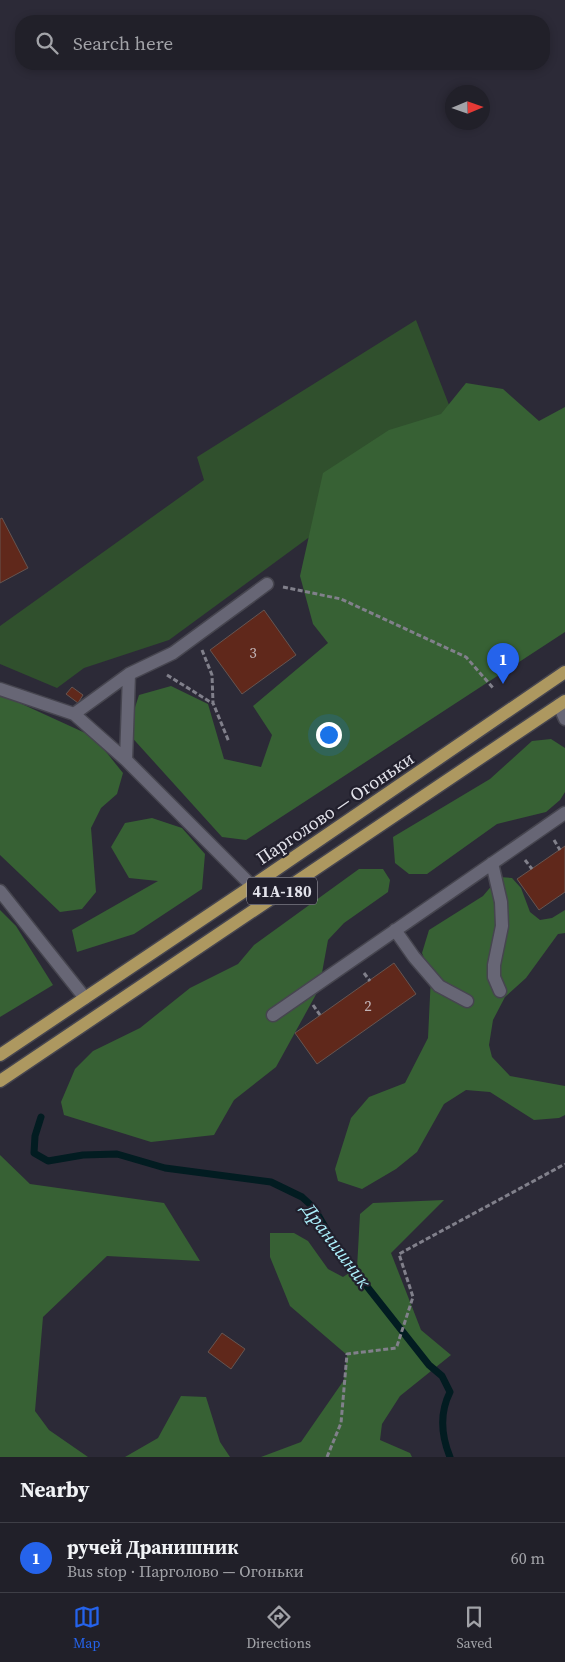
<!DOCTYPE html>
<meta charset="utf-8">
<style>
:root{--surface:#212029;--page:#292831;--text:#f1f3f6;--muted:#a2a3a8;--line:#3e3e46;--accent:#2563eb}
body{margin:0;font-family:"Source Serif 4",serif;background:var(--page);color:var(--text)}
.compass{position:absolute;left:445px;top:85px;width:45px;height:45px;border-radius:50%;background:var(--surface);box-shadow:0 2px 8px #0003;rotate:88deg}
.you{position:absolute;left:328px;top:734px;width:18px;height:18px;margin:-12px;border:4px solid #fff;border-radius:50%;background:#1a73e8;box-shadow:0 0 0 8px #1a73e833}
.badge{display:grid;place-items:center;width:32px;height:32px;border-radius:50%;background:var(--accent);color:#fff;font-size:16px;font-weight:700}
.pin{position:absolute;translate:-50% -41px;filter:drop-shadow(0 1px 2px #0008)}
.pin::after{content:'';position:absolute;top:26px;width:18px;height:15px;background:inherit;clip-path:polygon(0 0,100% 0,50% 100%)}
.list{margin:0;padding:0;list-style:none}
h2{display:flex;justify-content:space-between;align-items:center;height:65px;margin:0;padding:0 20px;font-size:21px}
h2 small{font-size:16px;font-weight:400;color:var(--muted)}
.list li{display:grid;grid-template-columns:32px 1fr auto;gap:15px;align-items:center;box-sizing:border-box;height:70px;padding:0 20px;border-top:1px solid var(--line)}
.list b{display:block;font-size:19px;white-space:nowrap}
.list p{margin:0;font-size:16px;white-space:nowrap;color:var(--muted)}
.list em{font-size:16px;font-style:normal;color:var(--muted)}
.icon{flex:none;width:28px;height:28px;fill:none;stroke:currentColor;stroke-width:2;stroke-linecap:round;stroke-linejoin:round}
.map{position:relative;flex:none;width:565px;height:1457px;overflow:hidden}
.search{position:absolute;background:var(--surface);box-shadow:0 2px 8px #0003;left:15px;right:15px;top:15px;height:55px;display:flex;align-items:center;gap:12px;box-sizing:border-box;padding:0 18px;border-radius:20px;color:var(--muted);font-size:19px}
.sheet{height:135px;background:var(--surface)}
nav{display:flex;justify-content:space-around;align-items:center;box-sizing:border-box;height:70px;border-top:1px solid var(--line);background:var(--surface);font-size:14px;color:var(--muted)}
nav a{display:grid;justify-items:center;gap:2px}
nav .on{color:var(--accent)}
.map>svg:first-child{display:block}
</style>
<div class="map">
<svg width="565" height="1457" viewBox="0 0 565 1457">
<rect width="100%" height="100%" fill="#2c2a37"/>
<path fill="#30502d" d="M 416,320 L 458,428 L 169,640 L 84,668 L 57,688 L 0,664 L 0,626 L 204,480 L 197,457 Z"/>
<path fill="#376134" d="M 466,383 L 503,389 L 539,421 L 565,407 L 565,632 L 246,840 L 222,837 L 127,732 L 139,695 L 171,686 L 208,704 L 224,759 L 261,767 L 272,735 L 253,706 L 328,643 L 313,624 L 300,576 L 323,473 L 389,430 L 441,414 Z
M 0,694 L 94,737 L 123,773 L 117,794 L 101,808 L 91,828 L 96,892 L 82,909 L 60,912 L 0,855 Z
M 551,739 L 565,748 L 565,792 L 560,800 L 546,812 L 497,824 L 427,874 L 409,874 L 395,863 L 393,837 L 490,779 L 532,741 Z
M 152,818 L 182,828 L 205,854 L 202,889 L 134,934 L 77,952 L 72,930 L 158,881 L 129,878 L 111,847 L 125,823 Z
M 359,869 L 383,869 L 390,880 L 388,892 L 344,923 L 328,940 L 319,989 L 276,1067 L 234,1100 L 214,1135 L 151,1142 L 64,1115 L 61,1102 L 75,1069 L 93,1051 L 140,1028 L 190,988 L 238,964 L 254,945 Z
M 499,877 L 512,878 L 521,888 L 530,912 L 540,920 L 552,918 L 565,910 L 565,933 L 558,934 L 526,978 L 505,997 L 493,1020 L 489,1045 L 492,1057 L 510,1076 L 565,1086 L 565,1115 L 559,1118 L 534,1120 L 490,1092 L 466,1090 L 444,1104 L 417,1152 L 396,1169 L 362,1189 L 338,1181 L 335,1169 L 351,1118 L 369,1097 L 405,1083 L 428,1038 L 431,976 L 422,953 L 429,930 L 483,896 Z
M 0,910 L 16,926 L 53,985 L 0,1017 Z
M 0,1155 L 30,1184 L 164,1203 L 200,1261 L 107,1256 L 43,1317 L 35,1411 L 49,1430 L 88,1457 L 0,1457 Z
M 444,1200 L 391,1253 L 421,1330 L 451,1355 L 400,1396 L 382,1424 L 380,1440 L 410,1453 L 412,1457 L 261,1457 L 301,1442 L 344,1380 L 347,1355 L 290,1306 L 270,1257 L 270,1233 L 294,1233 L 308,1241 L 328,1269 L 343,1277 L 357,1268 L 360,1214 L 373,1203 Z
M 181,1396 L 206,1397 L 220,1442 L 230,1457 L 125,1457 L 158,1438 Z"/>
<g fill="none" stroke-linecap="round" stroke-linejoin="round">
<path stroke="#021c21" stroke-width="7" d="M 41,1117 L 35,1136 L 34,1153 L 48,1161 L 83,1155 L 117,1154 L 165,1168 L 271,1182 L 302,1197 L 314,1208 L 339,1251 L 429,1365 L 442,1376 L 450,1392 C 439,1414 441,1435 450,1457"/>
</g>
<path fill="#60281b" stroke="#665551" d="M 2,518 L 28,568 L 0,583 L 0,519 Z
M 264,610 L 296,655 L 242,694 L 210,650 Z
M 72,687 L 83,695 L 78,703 L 66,694 Z
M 565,846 L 565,892 L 539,910 L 517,879 Z
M 394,963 L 416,994 L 317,1064 L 295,1033 Z
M 222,1333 L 245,1349 L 231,1369 L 208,1352 Z"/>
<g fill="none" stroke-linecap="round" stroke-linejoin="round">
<g stroke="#46454f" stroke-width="15">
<path id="lane" d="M 0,689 L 74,714 L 126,760 L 252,886
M 559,705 L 565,719
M 74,714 L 129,674 L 173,653 L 267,584
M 126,760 L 129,674
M 492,863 L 501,902 L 502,926 L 494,965 L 494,977 L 500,991
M 0,891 L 85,998
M 395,930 L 414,957 L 439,986 L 467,1001
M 273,1015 L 565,813"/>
</g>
<g stroke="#46454f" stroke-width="15">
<path id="primary" d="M 0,1055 L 252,886 L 565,672
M 0,1081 L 565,701"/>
</g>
<path stroke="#81808b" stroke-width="3" stroke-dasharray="5 2.5" stroke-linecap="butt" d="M 283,587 L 341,599 L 466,657 L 494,689
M 202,650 L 212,675 L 213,703 L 229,742
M 167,675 L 212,703
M 554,840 L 560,850
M 525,860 L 532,869
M 364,973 L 370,981
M 313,1005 L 320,1015
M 327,1457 L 341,1423 L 347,1354 L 396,1348 L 397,1346 L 413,1297 L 399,1254 L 565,1164"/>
<use href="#lane" stroke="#676675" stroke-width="12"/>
<use href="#primary" stroke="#ad9860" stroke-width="12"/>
</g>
<g text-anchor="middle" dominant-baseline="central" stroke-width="4.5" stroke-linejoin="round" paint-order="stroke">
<g font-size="15" fill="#c2b4b7">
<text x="253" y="652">3</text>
<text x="368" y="1005">2</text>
</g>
<rect fill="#22202d" stroke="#a9a8b2" stroke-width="1" x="247" y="877.5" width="70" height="27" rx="4"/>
<g font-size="16" font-weight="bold" fill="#e3e3eb">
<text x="282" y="891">41А-180</text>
</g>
<g font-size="18" fill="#e3e3eb" stroke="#22202d">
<text transform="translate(335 808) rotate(-34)">Парголово — Огоньки</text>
</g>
<g font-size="19" font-style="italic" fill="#acf0fc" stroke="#22202d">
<text transform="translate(337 1245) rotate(53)">Дранишник</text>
</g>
</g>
</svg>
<svg class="compass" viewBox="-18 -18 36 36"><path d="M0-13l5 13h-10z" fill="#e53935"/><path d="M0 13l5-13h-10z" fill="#a2a3a8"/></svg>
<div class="you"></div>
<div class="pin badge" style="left:503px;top:684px">1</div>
<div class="search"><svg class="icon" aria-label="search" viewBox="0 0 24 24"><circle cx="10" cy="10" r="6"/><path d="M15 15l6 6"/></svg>Search here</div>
</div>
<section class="sheet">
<h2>Nearby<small></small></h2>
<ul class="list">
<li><span class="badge">1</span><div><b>ручей Дранишник</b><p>Bus stop · Парголово — Огоньки</p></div><em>60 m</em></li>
</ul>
</section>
<nav>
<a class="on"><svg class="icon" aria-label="map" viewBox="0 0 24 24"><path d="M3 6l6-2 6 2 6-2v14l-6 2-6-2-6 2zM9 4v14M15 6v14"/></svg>Map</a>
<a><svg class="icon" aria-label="directions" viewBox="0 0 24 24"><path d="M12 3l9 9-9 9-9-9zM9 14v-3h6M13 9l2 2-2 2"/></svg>Directions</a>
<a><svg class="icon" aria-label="saved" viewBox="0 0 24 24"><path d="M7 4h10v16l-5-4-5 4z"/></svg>Saved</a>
</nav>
